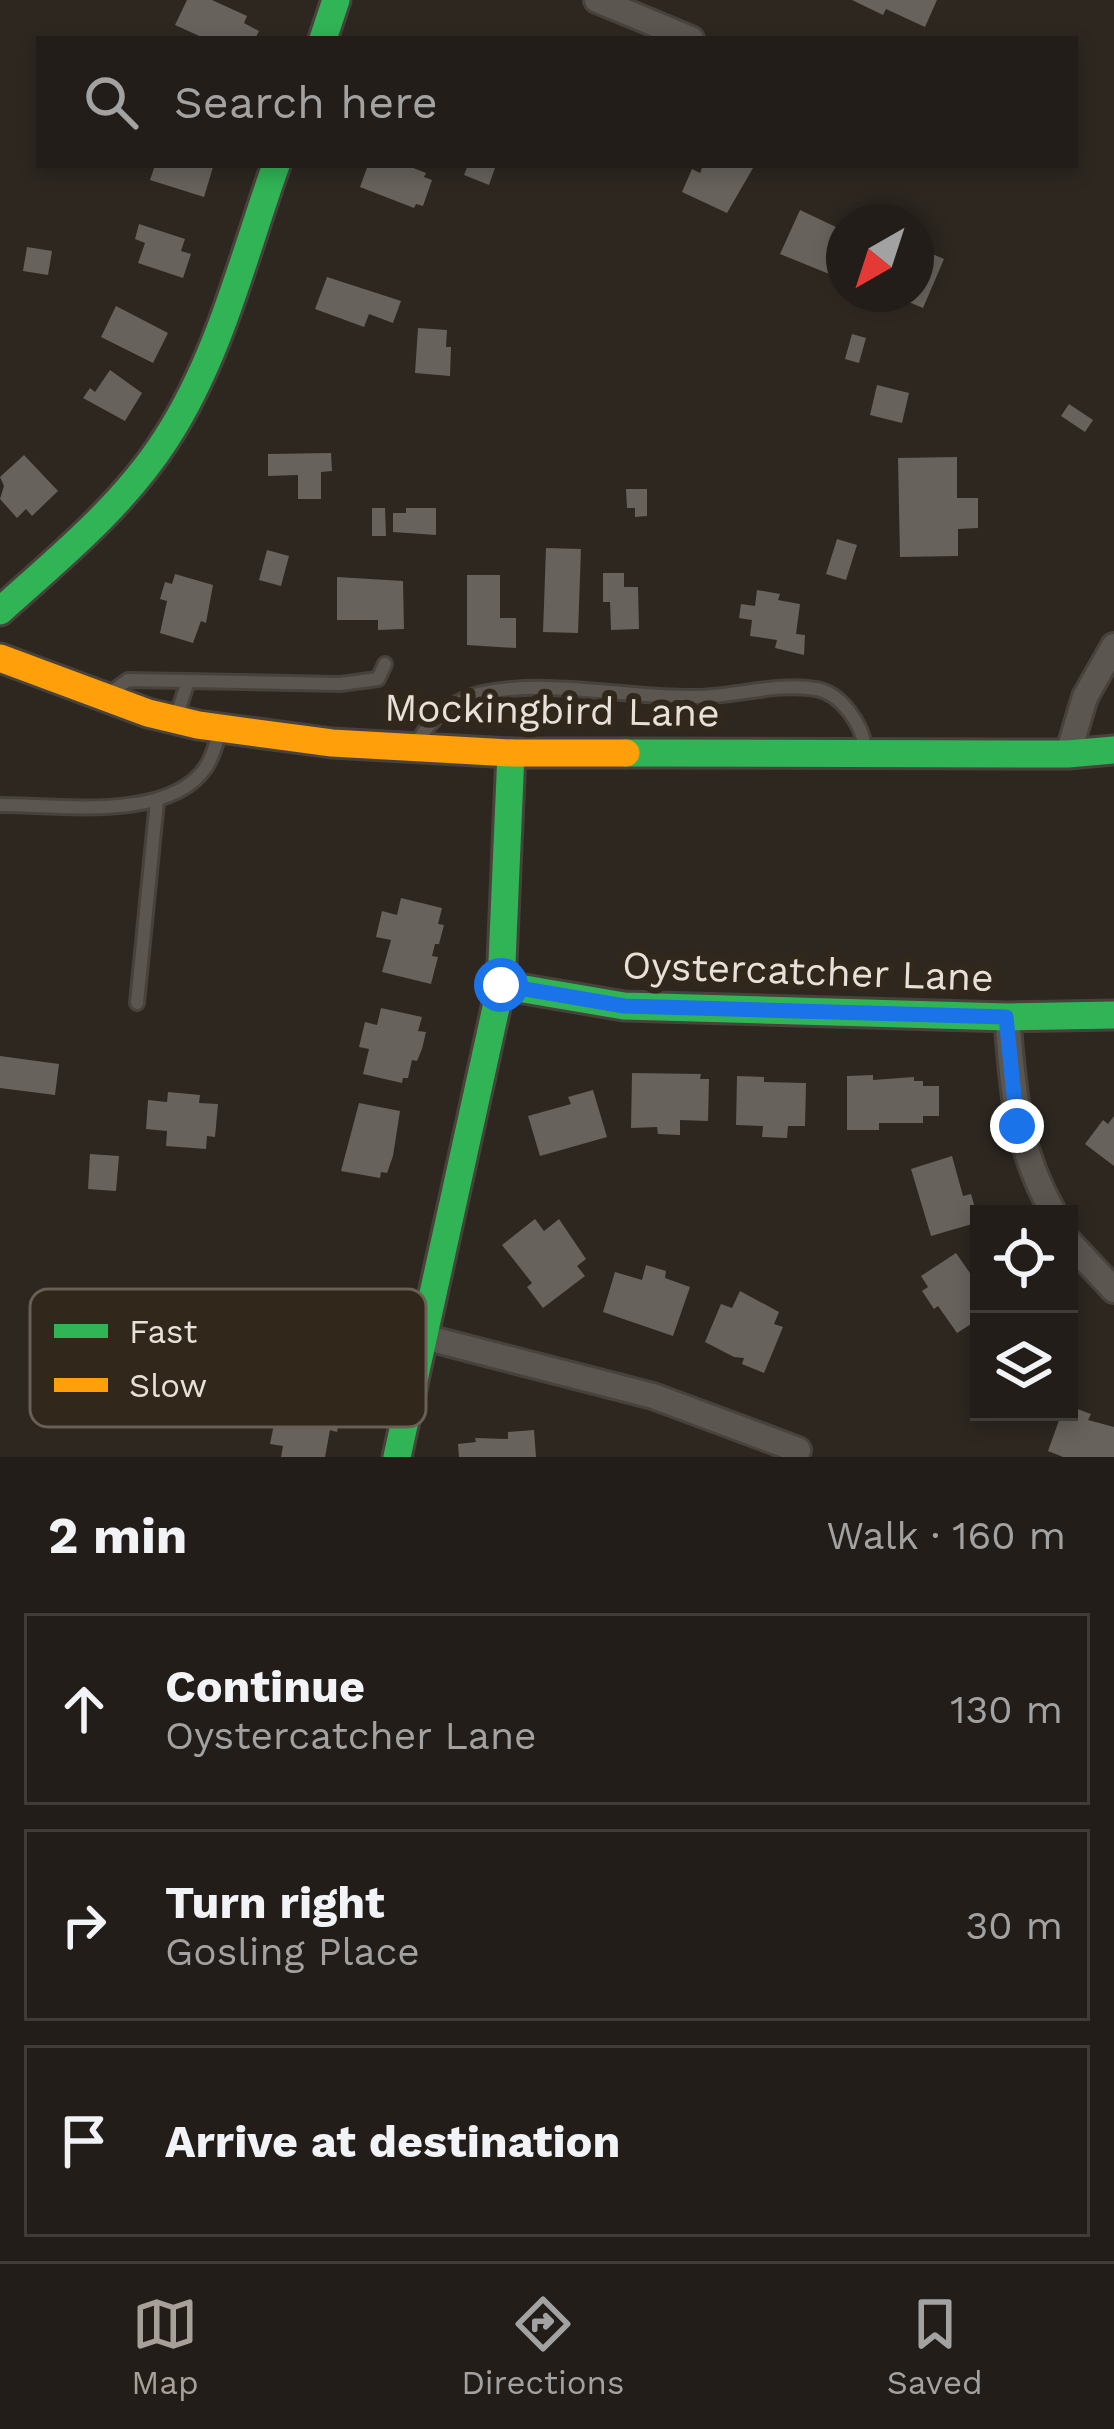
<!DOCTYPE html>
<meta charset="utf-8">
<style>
:root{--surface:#221d18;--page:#2a2621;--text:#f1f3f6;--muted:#a2a2a2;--line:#3f3b37;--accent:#a7a098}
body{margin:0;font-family:"Work Sans",sans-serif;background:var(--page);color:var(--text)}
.controls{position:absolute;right:36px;bottom:36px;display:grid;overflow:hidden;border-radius:0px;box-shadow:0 6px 18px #0003}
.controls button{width:108px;height:108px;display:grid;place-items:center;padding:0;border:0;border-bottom:3px solid var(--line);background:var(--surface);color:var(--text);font:60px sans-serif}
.compass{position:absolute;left:826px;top:204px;width:108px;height:108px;border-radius:50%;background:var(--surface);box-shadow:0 6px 18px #0003;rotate:219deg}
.stop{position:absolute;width:36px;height:36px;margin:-27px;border:9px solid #1a73e8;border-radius:50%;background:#fff}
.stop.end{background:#1a73e8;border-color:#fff;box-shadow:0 3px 12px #0008}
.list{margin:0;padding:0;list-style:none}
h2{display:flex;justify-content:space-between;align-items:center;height:156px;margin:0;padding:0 48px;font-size:51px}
h2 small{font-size:39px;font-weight:400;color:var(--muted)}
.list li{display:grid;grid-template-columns:78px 1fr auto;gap:36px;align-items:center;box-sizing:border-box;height:192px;margin:0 24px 24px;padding:0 24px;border:3px solid var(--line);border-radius:0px}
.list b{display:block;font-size:45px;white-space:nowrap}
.list p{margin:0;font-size:39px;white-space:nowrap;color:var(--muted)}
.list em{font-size:39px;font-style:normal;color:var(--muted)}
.icon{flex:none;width:66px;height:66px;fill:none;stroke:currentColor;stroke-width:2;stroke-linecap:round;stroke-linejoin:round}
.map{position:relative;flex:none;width:1114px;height:1457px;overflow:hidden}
.search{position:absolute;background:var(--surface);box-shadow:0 6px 18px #0003;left:36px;right:36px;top:36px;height:132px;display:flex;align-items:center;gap:30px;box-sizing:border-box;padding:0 42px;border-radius:0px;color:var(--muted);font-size:45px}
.sheet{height:804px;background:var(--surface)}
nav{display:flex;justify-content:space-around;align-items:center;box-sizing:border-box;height:168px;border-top:3px solid var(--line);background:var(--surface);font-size:33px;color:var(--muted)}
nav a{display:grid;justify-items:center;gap:6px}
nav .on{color:var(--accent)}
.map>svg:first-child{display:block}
</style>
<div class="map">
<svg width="1114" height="1457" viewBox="0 0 1114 1457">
<rect width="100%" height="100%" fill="#2d2720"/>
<path fill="#67625c" d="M 187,0 L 212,0 L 247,16 L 244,23 L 259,31 L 255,39 L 206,39 L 175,25 Z
M 852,0 L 937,0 L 925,27 L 886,9 L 883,15 Z
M 155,165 L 213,167 L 204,197 L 150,180 Z
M 368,165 L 406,165 L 426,173 L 424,177 L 432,180 L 423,206 L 416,204 L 414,208 L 360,187 Z
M 468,165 L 496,165 L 489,185 L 464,175 Z
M 703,165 L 753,168 L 727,213 L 682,192 L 692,169 L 700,173 Z
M 800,210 L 838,228 L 840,222 L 844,223 L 844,280 L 780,254 Z
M 139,224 L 185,239 L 181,251 L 191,254 L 183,278 L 138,263 L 145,243 L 135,239 Z
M 27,247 L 52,251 L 48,275 L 23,271 Z
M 916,247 L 944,259 L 923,308 L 890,294 L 916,294 Z
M 327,277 L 401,301 L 393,323 L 369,314 L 364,327 L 315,309 Z
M 116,306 L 168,333 L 153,363 L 101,337 Z
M 418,328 L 447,330 L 446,347 L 451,347 L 450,376 L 415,373 Z
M 852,334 L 866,338 L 859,363 L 845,359 Z
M 110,370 L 142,393 L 125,421 L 83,398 L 90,388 L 95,392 Z
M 877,385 L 909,393 L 902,423 L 870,415 Z
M 1069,404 L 1093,420 L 1085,432 L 1061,416 Z
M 331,453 L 332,471 L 321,472 L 321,499 L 298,499 L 298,475 L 268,476 L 268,454 Z
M 24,455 L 58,491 L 32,516 L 26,509 L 17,518 L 0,499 L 4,486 L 0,477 Z
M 957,457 L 957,498 L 978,498 L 978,528 L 958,529 L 958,556 L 900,557 L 898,458 Z
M 626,489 L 647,489 L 647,516 L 635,517 L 635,508 L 627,508 Z
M 372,508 L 385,508 L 386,536 L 372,536 Z
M 406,508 L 436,508 L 436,535 L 393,532 L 393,513 L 406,513 Z
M 837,539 L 857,545 L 846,580 L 826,574 Z
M 546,548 L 581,549 L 578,633 L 543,632 Z
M 267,550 L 289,556 L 281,586 L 259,580 Z
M 603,573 L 624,573 L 624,587 L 638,587 L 639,629 L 611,630 L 610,602 L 603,602 Z
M 175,574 L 213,585 L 206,623 L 201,621 L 193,643 L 160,633 L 167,601 L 160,599 L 165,582 L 172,584 Z
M 467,575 L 500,575 L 500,618 L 516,618 L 516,648 L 467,645 Z
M 337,577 L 403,581 L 404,629 L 378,630 L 378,620 L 337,620 Z
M 757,590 L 780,594 L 778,600 L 800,604 L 796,634 L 805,635 L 804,655 L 775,648 L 777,640 L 750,636 L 752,620 L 739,618 L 741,604 L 755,606 Z
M 401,898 L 442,908 L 438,924 L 444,925 L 439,944 L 435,944 L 432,956 L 438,957 L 431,984 L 382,972 L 391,940 L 376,937 L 382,911 L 397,915 Z
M 381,1008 L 422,1017 L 418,1031 L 426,1032 L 422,1049 L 417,1061 L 412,1060 L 408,1078 L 403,1078 L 402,1083 L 363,1074 L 369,1049 L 359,1047 L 365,1022 L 377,1025 Z
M 0,1056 L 59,1064 L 55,1095 L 0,1088 Z
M 632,1073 L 701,1074 L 700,1079 L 709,1079 L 708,1121 L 680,1120 L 680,1135 L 658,1134 L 657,1127 L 631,1128 Z
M 873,1075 L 873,1080 L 914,1077 L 914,1081 L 923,1081 L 923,1086 L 939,1086 L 939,1116 L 923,1116 L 923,1123 L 879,1123 L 879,1130 L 847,1130 L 847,1076 Z
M 737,1076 L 764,1077 L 764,1082 L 806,1083 L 805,1126 L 788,1126 L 787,1138 L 762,1137 L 763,1126 L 736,1125 Z
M 593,1090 L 607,1137 L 540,1156 L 528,1116 L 571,1104 L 568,1097 Z
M 168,1092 L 200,1095 L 199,1103 L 218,1104 L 215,1137 L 207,1136 L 206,1149 L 166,1146 L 167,1131 L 146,1129 L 148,1100 L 167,1102 Z
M 359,1103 L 400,1111 L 393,1156 L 387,1173 L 381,1172 L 380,1178 L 341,1171 Z
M 1114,1116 L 1114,1166 L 1085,1144 L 1103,1120 L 1108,1124 Z
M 90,1154 L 119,1156 L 116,1191 L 88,1189 Z
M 952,1156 L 963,1196 L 971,1194 L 979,1222 L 931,1236 L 911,1169 Z
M 535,1219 L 544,1231 L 559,1219 L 586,1259 L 577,1266 L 585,1276 L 543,1308 L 527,1287 L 532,1283 L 502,1245 Z
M 956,1253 L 979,1286 L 979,1319 L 957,1333 L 938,1306 L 934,1309 L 922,1291 L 928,1287 L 921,1276 Z
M 646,1265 L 666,1271 L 665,1278 L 690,1287 L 673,1336 L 603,1312 L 615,1272 L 642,1280 Z
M 740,1291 L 779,1312 L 774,1324 L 783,1327 L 764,1373 L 742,1364 L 744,1358 L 734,1357 L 705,1342 L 721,1304 L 732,1308 Z
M 289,1396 L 342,1406 L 337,1432 L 330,1430 L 325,1457 L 281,1457 L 283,1446 L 270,1444 L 275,1419 L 284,1421 Z
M 1069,1406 L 1091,1414 L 1088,1420 L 1114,1427 L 1114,1457 L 1063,1457 L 1048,1451 L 1062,1412 L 1069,1412 Z
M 534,1430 L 536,1457 L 459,1457 L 458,1444 L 476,1442 L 475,1438 L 508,1439 L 508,1432 Z"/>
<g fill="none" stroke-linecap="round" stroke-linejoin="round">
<g stroke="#47423c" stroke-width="18">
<path id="lane" d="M 110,693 L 128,680 L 188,681
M 176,718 L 188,681 L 340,684 L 378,679 L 385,664
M 418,741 C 431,718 455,699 482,693 C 551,679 626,698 696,697 C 734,697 778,682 816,689 C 841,693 863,725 865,749
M 0,805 C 58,805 170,822 206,767 C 213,757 216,743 220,732
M 137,1003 L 157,801"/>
</g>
<g stroke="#47423c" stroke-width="30">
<path id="street" d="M 597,0 L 691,39
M 1068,754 L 1085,697 L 1114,646
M 1007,1017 C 1014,1093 1015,1145 1054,1214
M 1069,1242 L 1114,1290
M 424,1337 L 653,1396 L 798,1450"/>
</g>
<g stroke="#47423c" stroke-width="33">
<path id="fast" d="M 323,39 L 336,0
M 0,611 C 59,558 123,506 166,439 C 220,356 243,257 276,165
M 626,753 L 1068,754 L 1114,750
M 501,985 L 624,1006 L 1007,1017 L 1114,1015
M 397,1457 L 501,985 L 511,753"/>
</g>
<g stroke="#47423c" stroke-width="33">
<path id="slow" d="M 0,658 L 148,713 L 198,725 L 332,743 L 511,753 L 626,753"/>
</g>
<use href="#lane" stroke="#5b5650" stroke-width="12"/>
<use href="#street" stroke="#5b5650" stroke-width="24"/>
<use href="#fast" stroke="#30b455" stroke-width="27"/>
<use href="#slow" stroke="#ff9f0a" stroke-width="27"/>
</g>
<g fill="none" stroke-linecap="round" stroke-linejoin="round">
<path stroke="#1a73e8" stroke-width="15" d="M 501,985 L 624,1006 L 1006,1017 L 1017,1126"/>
</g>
<g text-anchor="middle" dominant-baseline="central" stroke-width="12" stroke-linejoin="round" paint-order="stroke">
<g font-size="39" fill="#e8e1d9" stroke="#32271b">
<text transform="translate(552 710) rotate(1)">Mockingbird Lane</text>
<text transform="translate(808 971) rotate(2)">Oystercatcher Lane</text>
</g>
</g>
<rect x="30" y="1289" width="396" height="138" rx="18" fill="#32271b" stroke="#695f54" stroke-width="3"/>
<rect x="54" y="1324" width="54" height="14" fill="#30b455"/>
<rect x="54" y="1378" width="54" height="14" fill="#ff9f0a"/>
<g font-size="33" fill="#e8e1d9">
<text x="129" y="1343">Fast</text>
<text x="129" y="1397">Slow</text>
</g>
</svg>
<div class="controls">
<button><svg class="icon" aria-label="locate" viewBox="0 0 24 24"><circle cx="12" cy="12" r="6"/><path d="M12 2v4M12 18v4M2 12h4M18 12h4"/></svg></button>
<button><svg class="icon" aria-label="layers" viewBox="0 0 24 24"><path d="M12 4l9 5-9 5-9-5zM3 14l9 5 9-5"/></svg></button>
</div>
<svg class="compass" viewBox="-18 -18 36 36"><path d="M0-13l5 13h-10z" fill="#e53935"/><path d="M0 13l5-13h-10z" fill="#a2a2a2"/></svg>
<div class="stop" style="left:501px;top:985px"></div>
<div class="stop end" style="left:1017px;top:1126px"></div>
<div class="search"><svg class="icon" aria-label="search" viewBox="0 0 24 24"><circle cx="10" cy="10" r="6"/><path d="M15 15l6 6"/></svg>Search here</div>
</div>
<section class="sheet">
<h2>2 min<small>Walk · 160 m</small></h2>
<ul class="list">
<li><svg class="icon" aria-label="ahead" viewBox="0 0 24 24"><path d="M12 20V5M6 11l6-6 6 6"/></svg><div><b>Continue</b><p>Oystercatcher Lane</p></div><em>130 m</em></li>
<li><svg class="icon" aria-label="right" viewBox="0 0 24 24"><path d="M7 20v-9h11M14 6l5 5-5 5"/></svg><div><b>Turn right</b><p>Gosling Place</p></div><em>30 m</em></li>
<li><svg class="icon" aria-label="arrive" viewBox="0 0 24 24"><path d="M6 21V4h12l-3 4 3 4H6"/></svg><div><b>Arrive at destination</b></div></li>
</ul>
</section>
<nav>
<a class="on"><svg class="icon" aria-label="map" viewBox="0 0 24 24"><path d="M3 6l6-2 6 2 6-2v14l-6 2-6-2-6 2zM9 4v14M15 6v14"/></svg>Map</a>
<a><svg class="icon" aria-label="directions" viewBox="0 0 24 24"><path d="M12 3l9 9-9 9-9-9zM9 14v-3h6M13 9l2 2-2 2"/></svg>Directions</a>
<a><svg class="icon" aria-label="saved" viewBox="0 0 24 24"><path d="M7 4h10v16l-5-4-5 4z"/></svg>Saved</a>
</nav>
